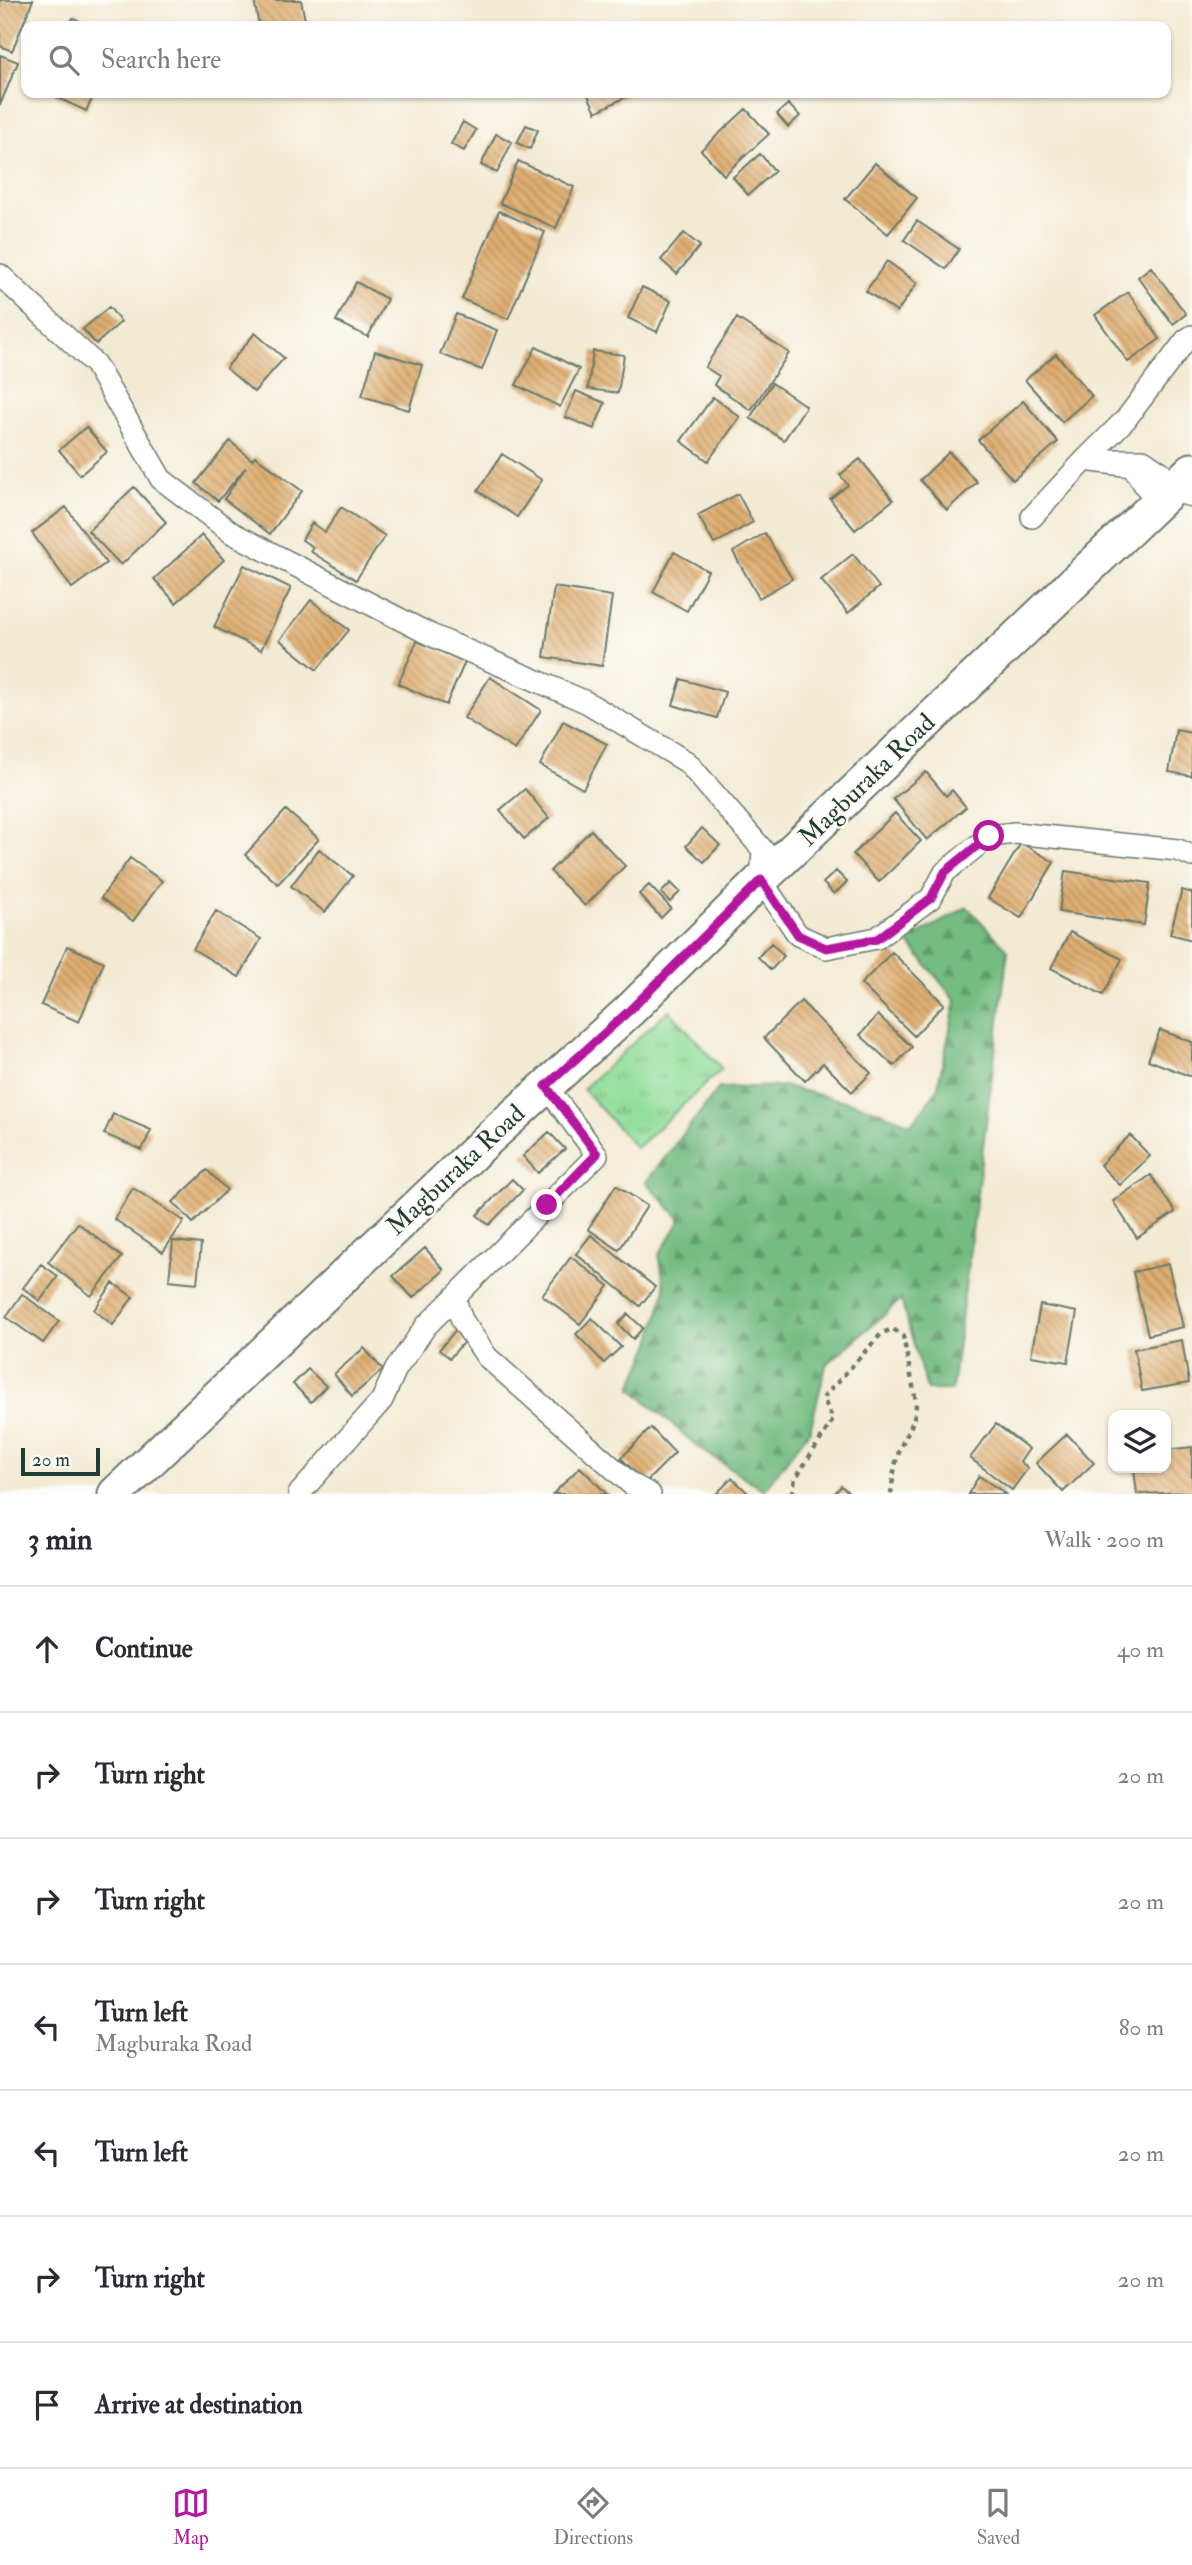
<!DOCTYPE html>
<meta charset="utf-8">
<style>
:root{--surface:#fff;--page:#f2f2f3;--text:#2b2b33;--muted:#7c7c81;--line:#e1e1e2;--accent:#b5179e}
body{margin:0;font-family:"IM FELL Double Pica",serif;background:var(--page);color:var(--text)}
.controls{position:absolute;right:21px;bottom:21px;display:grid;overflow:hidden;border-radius:14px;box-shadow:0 2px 5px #0004}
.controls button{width:63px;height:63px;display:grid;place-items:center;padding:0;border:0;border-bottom:2px solid var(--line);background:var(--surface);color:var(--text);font:35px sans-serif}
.scale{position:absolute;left:21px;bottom:18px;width:79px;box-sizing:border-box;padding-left:7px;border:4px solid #1f3d34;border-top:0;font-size:19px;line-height:24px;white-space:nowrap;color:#1f3d34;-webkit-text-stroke:5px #fdfcf7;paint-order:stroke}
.stop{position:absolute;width:21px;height:21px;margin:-16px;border:5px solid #b5179e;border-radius:50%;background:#fff}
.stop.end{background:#b5179e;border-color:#fff;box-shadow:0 2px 7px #0008}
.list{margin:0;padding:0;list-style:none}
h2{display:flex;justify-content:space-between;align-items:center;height:91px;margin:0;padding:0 28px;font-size:30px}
h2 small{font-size:23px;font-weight:400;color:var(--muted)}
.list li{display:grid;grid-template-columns:46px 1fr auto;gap:21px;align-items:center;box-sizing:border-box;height:126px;padding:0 28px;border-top:2px solid var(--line)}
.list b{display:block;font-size:26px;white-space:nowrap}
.list p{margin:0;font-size:23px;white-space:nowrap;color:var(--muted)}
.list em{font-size:23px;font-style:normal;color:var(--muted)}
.icon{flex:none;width:38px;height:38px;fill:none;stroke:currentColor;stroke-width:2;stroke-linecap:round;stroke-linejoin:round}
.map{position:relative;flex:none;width:1192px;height:1494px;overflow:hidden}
.search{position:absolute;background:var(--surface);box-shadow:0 2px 5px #0004;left:21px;right:21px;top:21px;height:77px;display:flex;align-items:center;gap:18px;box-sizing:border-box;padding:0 24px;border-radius:14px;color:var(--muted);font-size:26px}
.sheet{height:973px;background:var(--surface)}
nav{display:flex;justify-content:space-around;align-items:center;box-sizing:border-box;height:98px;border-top:2px solid var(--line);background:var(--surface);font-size:19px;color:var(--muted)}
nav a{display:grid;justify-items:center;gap:4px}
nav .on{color:var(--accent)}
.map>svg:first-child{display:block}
</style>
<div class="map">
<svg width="1192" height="1494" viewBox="0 0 1192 1494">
<defs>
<pattern id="grass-tufts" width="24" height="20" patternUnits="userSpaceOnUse" patternTransform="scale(1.75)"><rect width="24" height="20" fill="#90dd9a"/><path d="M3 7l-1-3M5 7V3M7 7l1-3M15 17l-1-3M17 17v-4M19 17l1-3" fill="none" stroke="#75b47e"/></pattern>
<pattern id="forest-firs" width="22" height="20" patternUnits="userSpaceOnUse" patternTransform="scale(1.75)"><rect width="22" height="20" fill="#74bc82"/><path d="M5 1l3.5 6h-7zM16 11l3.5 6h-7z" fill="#5f9a6b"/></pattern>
<pattern id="building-back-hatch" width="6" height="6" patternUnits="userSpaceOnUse" patternTransform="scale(1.75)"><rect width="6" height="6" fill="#dfae71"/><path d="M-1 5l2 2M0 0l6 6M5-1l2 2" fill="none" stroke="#b48f5e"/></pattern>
</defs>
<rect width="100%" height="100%" fill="#fdfcf7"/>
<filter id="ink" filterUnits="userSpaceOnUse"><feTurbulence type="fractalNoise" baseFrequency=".0143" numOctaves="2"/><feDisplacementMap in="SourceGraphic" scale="14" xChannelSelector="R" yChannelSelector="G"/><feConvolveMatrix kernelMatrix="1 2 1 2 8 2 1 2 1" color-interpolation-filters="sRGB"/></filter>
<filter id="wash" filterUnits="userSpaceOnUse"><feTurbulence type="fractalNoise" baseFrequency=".00686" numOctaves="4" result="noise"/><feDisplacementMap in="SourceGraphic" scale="28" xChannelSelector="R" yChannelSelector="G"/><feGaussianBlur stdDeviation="1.57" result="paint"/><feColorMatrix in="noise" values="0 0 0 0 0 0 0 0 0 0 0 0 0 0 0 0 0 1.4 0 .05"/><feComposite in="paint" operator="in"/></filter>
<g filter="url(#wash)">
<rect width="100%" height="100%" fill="#f3ead3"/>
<path fill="url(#grass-tufts)" stroke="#588d67" stroke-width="2" d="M 669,1010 L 722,1069 L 636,1148 L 583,1089 Z"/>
<path fill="url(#forest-firs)" stroke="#4a7c5b" stroke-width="2" d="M 967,907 L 1008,950 L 952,1390 L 927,1390 L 901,1300 L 826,1365 L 810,1430 L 764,1490 L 699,1448 L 631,1388 L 651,1343 L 665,1291 L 659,1255 L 681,1220 L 646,1182 L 719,1088 L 784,1086 L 865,1106 L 911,1124 L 937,1090 L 956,1001 L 907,941 Z"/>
<g id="blocks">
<path fill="url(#building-back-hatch)" d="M 0,0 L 33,0 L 12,51 L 0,46 Z
M 254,0 L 301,0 L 306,25 L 259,26 Z
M 73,18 L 91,26 L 69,26 Z
M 0,55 L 18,62 L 0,105 Z
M 58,93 L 89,93 L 94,95 L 86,111 L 56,97 Z
M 587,93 L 626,93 L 628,96 L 596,112 Z
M 788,104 L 800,116 L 788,127 L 777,114 Z
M 746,109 L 769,134 L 724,175 L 701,150 Z
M 463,122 L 476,130 L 464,151 L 451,144 Z
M 526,125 L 538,130 L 530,149 L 517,143 Z
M 496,134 L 512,142 L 497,173 L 481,165 Z
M 760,154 L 775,171 L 748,195 L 733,177 Z
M 518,161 L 574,187 L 556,228 L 500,203 Z
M 875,163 L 917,198 L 888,234 L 845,199 Z
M 499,211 L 545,232 L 508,319 L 462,299 Z
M 917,221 L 959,249 L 946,269 L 904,240 Z
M 684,233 L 700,246 L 677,274 L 661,260 Z
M 887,261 L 917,283 L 897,312 L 866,291 Z
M 1151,267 L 1186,314 L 1173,324 L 1138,277 Z
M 356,282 L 387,299 L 368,337 L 336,321 Z
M 642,287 L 671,301 L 657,332 L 628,318 Z
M 1128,292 L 1160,339 L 1128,362 L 1095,315 Z
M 109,307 L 121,322 L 96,344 L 83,329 Z
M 456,314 L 497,330 L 482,370 L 440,354 Z
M 737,318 L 789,353 L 751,410 L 714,385 L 719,376 L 705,367 Z
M 255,333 L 284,358 L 254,392 L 226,368 Z
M 536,347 L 579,369 L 560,407 L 516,385 Z
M 375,351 L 422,365 L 409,410 L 362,396 Z
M 593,351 L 624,355 L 618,393 L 588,389 Z
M 1056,354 L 1092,396 L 1062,422 L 1025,380 Z
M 772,383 L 806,406 L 784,440 L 750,418 Z
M 576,391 L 605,403 L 594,429 L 565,417 Z
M 713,397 L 740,417 L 708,461 L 681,441 Z
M 1023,401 L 1058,442 L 1013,480 L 978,440 Z
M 86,427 L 107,452 L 80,475 L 59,450 Z
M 230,441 L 252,460 L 255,456 L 302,491 L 270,534 L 224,499 L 246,467 L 218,501 L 196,483 Z
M 949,452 L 977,482 L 947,510 L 920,480 Z
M 502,454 L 542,480 L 517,517 L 478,491 Z
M 860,459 L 893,500 L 855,530 L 830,499 L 848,485 L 840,475 Z
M 134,487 L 166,522 L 121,565 L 88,531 Z
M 738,494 L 753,522 L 714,544 L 698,515 Z
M 66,507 L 106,563 L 72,588 L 32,533 Z
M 341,507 L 385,536 L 356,580 L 310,551 L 313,547 L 302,540 L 312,523 L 325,532 Z
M 765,533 L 792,579 L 759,598 L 733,552 Z
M 202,535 L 224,560 L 176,603 L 154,579 Z
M 674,552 L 708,571 L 687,611 L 653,592 Z
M 853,554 L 879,587 L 848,613 L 821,580 Z
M 244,565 L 291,588 L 261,650 L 214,627 Z
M 554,587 L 612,596 L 602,666 L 544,657 Z
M 311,600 L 349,630 L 317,670 L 280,640 Z
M 417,641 L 465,662 L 446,705 L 398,684 Z
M 490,677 L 541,710 L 515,750 L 464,718 Z
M 681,679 L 725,692 L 717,718 L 673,705 Z
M 563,721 L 607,744 L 583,789 L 540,765 Z
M 1176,730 L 1192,733 L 1192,776 L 1169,772 Z
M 926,772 L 946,796 L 952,790 L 966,807 L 927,840 L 893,799 Z
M 525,789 L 549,818 L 524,839 L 500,810 Z
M 286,810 L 319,839 L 278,884 L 245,855 Z
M 895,813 L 921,841 L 879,882 L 853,854 Z
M 702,828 L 720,845 L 704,862 L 686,846 Z
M 591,830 L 625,866 L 585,906 L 550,871 Z
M 1021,843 L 1054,862 L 1021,918 L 988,898 Z
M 319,849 L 353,876 L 325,912 L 291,886 Z
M 130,858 L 162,881 L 133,921 L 101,898 Z
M 836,871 L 847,882 L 834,894 L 823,883 Z
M 1065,871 L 1150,883 L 1144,925 L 1059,912 Z
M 671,883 L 680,892 L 670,902 L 661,893 Z
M 649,885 L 671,908 L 661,918 L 639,894 Z
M 1182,890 L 1192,893 L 1192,940 L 1170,934 Z
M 216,911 L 261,939 L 239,977 L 193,949 Z
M 1070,932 L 1122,959 L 1103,995 L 1051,968 Z
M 771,943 L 784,956 L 771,970 L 758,957 Z
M 67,946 L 104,962 L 79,1022 L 41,1005 Z
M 892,952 L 944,1004 L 914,1036 L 861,984 Z
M 801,1001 L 871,1073 L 852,1092 L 823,1063 L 805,1081 L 764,1038 Z
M 878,1015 L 912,1047 L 894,1066 L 860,1035 Z
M 1160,1030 L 1192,1042 L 1192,1077 L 1148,1060 Z
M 113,1114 L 151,1130 L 142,1150 L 104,1134 Z
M 549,1132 L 565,1149 L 538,1173 L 523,1156 Z
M 1130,1135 L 1150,1156 L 1120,1185 L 1100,1165 Z
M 207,1170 L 227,1190 L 193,1223 L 173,1202 Z
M 1151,1175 L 1175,1212 L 1137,1238 L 1113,1201 Z
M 512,1179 L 523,1190 L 489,1225 L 477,1215 Z
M 616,1185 L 647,1206 L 619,1250 L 588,1229 Z
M 133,1188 L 184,1221 L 163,1252 L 114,1219 Z
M 78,1223 L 122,1257 L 91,1296 L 48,1262 Z
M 591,1235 L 655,1287 L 640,1306 L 576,1254 Z
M 173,1241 L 201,1244 L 197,1283 L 169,1280 Z
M 425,1248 L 444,1270 L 413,1298 L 393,1276 Z
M 571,1257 L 609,1286 L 580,1324 L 542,1295 Z
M 41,1264 L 58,1276 L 40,1301 L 23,1288 Z
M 1168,1264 L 1183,1327 L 1148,1335 L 1133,1272 Z
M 113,1283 L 133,1297 L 113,1325 L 94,1310 Z
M 22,1294 L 59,1321 L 43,1343 L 6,1317 Z
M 1040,1305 L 1077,1312 L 1068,1362 L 1031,1356 Z
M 628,1314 L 643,1328 L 633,1339 L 618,1324 Z
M 592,1318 L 621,1347 L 604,1363 L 576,1334 Z
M 457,1328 L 468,1337 L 450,1358 L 439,1350 Z
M 1182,1340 L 1189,1383 L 1142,1391 L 1134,1349 Z
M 364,1348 L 383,1370 L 352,1396 L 334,1374 Z
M 308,1369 L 326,1386 L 311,1402 L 293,1384 Z
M 996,1424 L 1029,1449 L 1020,1462 L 1028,1468 L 1012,1490 L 970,1458 Z
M 651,1428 L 675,1453 L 645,1483 L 621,1458 Z
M 1067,1434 L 1094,1463 L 1063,1492 L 1036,1463 Z
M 1192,1447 L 1192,1492 L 1137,1494 L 1134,1468 L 1166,1468 L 1166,1450 Z
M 580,1467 L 607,1494 L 553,1494 Z
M 979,1476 L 1006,1494 L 968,1494 Z
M 732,1478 L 749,1494 L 716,1494 Z
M 841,1486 L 851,1494 L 834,1494 Z"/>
</g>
</g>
<g filter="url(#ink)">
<use href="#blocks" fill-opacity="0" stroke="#697a6c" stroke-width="2"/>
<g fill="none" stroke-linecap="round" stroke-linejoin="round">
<g stroke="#697a6c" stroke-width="24">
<path id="minor" d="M 0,275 L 95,364 L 161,479 L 232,533 L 431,635 L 586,702 L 687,762 L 763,850 L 761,880 L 798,935 L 826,948 L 877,938 L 931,898 L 945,872 L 989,836 L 1015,833 L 1178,850 L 1192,856
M 1192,336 L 1186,340 L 1126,419 L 1085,460 L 1143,460 L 1162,473 L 1170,490 L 1192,496
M 1032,517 L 1085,460 L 1132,466 L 1157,503
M 455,1299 L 462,1320 L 487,1357 L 631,1484 L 650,1494
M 299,1494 L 382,1400 L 396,1369 L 426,1326 L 597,1155 L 546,1086"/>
</g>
<g stroke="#697a6c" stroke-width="37">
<path id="primary" d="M 115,1494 L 487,1140 L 630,1010 L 761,880 L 1192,470"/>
</g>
<path stroke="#697a6c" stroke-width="4.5" stroke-dasharray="5 5" stroke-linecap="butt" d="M 792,1494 L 795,1479 L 833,1420 L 823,1398 L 882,1333 L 893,1329 L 903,1336 L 916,1401 C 916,1422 910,1426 902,1444 C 895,1460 893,1477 891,1494"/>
<use href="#minor" stroke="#fff" stroke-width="21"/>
<use href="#primary" stroke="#fff" stroke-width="33"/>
</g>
</g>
<g fill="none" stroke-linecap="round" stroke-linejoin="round" filter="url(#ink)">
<path stroke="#b5179e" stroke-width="9" d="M 547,1205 L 597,1154 L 546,1086 L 630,1010 L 761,880 L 798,935 L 826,948 L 877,939 L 931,898 L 945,872 L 989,836"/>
</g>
<g text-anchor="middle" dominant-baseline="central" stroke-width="5" stroke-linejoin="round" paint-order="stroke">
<g font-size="26" fill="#1f3d34" stroke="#fdfcf7">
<text transform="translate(867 780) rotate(-44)">Magburaka Road</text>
<text transform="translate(456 1170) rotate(-43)">Magburaka Road</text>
</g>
</g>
</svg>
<div class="controls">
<button><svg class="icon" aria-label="layers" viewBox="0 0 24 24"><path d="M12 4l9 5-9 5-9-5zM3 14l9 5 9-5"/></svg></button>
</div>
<div class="scale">20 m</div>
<div class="stop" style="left:989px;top:836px"></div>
<div class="stop end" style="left:547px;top:1205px"></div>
<div class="search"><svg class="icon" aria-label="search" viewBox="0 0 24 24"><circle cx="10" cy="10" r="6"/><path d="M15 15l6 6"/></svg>Search here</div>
</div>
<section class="sheet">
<h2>3 min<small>Walk · 200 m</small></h2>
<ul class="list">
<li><svg class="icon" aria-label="ahead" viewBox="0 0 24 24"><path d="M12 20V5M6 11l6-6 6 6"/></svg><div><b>Continue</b></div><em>40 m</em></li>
<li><svg class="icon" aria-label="right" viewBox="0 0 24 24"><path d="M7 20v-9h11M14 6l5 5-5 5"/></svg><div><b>Turn right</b></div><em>20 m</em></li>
<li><svg class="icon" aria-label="right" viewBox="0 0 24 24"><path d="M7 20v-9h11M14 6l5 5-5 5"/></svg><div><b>Turn right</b></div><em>20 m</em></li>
<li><svg class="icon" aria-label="left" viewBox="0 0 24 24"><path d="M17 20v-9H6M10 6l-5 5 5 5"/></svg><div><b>Turn left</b><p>Magburaka Road</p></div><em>80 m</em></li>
<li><svg class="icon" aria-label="left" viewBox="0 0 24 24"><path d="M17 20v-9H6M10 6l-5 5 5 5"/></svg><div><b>Turn left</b></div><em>20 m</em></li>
<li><svg class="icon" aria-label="right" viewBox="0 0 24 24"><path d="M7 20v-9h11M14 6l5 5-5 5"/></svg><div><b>Turn right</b></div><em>20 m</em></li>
<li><svg class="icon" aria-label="arrive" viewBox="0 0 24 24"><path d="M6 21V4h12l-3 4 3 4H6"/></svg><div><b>Arrive at destination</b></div></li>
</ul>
</section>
<nav>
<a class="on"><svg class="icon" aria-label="map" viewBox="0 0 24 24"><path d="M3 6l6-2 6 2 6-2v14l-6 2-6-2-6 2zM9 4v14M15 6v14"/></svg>Map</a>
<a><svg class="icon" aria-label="directions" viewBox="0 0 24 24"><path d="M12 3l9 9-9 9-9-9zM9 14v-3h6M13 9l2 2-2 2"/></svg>Directions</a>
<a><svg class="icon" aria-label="saved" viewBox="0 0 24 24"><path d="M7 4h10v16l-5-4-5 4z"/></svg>Saved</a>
</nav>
